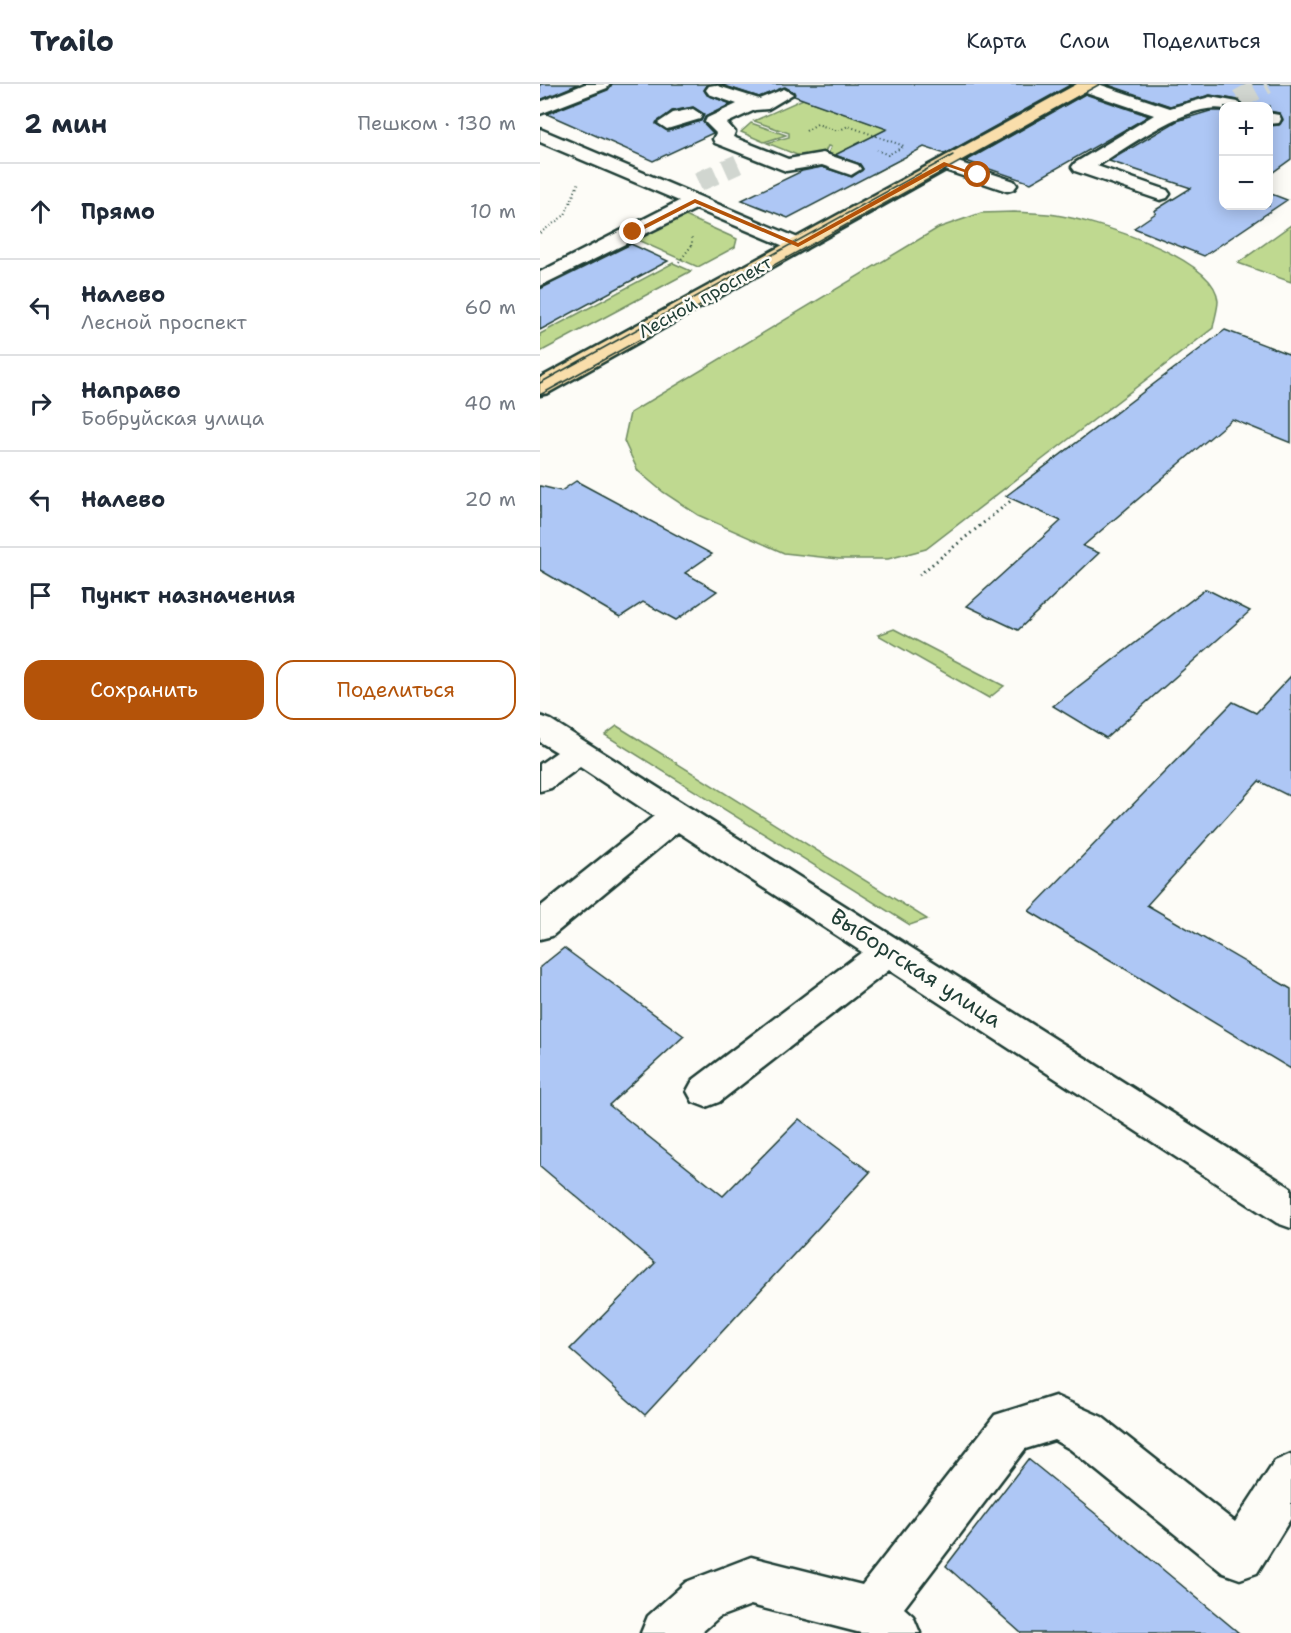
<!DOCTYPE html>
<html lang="ru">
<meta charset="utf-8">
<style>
:root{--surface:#fff;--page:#f2f2f3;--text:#1f2937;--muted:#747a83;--line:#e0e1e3;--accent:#b45309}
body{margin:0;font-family:"Shantell Sans",sans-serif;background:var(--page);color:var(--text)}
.controls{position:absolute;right:18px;top:18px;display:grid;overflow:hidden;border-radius:12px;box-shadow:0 3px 15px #0003}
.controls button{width:54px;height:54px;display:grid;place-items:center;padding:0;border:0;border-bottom:2px solid var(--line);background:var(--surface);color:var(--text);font:30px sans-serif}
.stop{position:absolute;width:18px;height:18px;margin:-14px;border:4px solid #b45309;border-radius:50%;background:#fff}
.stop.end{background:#b45309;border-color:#fff;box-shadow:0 2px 6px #0008}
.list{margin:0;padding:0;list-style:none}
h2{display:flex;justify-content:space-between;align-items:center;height:78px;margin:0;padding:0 24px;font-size:26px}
h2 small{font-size:20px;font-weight:400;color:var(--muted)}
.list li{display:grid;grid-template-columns:39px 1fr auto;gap:18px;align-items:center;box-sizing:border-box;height:96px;padding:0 24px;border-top:2px solid var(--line)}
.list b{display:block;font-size:22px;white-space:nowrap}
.list p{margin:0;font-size:20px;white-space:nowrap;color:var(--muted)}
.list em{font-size:20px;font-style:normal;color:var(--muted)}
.actions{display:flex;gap:12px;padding:18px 24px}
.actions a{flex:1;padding:14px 0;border:2px solid var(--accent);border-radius:18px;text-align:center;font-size:21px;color:var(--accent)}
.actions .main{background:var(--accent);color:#fff}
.icon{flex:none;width:33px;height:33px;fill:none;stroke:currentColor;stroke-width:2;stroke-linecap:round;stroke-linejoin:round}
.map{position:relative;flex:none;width:751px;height:1549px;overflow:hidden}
header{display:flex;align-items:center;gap:36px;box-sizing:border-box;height:84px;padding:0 30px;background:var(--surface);border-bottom:2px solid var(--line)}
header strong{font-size:28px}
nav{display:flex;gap:33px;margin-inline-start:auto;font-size:21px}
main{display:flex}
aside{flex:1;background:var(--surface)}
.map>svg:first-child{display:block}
</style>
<header>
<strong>Trailo</strong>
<nav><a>Карта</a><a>Слои</a><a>Поделиться</a></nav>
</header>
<main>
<aside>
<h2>2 мин<small>Пешком · 130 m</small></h2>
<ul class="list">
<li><svg class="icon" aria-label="ahead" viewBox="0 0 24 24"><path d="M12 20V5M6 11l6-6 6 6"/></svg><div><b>Прямо</b></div><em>10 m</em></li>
<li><svg class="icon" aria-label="left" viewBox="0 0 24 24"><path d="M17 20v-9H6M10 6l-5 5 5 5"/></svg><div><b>Налево</b><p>Лесной проспект</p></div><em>60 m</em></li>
<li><svg class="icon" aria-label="right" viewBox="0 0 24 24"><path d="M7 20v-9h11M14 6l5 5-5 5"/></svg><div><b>Направо</b><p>Бобруйская улица</p></div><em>40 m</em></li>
<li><svg class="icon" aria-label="left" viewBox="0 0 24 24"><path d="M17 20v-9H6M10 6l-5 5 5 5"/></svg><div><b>Налево</b></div><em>20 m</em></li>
<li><svg class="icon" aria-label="arrive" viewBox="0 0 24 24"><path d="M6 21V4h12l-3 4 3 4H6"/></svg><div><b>Пункт назначения</b></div></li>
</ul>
<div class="actions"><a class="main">Сохранить</a><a>Поделиться</a></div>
</aside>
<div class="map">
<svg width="751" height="1549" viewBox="0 0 751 1549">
<rect width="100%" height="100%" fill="#fdfcf7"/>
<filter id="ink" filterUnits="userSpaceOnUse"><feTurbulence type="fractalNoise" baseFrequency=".0167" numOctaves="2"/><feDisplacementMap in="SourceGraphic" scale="12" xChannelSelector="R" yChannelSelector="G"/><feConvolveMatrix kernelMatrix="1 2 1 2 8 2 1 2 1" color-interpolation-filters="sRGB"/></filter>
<g filter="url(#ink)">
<path fill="#bfd990" stroke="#6f8b62" stroke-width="1.5" d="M 263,15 L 389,60 L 333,90 L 286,73 L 291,63 L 288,62 L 283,72 L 275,69 L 262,73 L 227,59 L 249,53 L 249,49 L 214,37 Z
M 211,39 L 246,51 L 224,58 L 201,48 Z
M 474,128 C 488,129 502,129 516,131 C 551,136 676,173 678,217 C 678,225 674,236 673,244 L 386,465 L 348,475 L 299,475 L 244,469 L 158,431 L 123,408 L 98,387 L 84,357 L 90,329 L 398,144 L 441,129 Z
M 141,130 L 197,155 L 195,163 L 158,183 L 93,154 Z
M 751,141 L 751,198 L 698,179 Z
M 133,179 L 151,187 L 0,268 L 0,250 Z
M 354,545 L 464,602 L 449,614 L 338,551 Z
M 77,642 L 387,835 L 370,841 L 65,651 Z"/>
<path fill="#aec7f5" stroke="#1f3d34" stroke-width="1.5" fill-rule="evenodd" d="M 0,0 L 39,0 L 0,16 Z
M 72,0 L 168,0 L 164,6 L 167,11 L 191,20 L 165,33 L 163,38 L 173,49 L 113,77 L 7,30 L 68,6 ZM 153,23 L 164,30 L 161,37 L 128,47 L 116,40 L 132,27 Z
M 179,0 L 532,0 L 405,70 L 384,63 L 248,134 L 202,116 L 262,87 L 282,83 L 312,93 L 323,85 L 320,80 L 295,71 L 347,45 L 254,12 L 254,8 L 245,3 L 219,13 Z
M 565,0 L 751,0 L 751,75 L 729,91 L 729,42 L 739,41 L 743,36 L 739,29 L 729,27 L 729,22 L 703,22 L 698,16 L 670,11 L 630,22 Z
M 545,10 L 609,32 L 491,99 L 426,77 Z
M 670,27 L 684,27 L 684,122 L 729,122 L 729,109 L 747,116 L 664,172 L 594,144 L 616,129 L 614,127 L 651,104 L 569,77 L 637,37 Z
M 91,160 L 128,177 L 0,246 L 0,205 Z
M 685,246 L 751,271 L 751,359 L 692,335 L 543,462 L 559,469 L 478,546 L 427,522 L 521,437 L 466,412 Z
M 36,397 L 172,470 L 145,489 L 177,507 L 136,536 L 103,518 L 80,533 L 0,486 L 0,402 L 21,407 Z
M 666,505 L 710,527 L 566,654 L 513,622 Z
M 751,592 L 751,713 L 719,697 L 607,821 L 751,905 L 751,985 L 489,827 L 693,618 L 716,629 Z
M 24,864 L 144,952 L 69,1021 L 183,1112 L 259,1035 L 330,1088 L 105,1331 L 30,1265 L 115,1179 L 0,1082 L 0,883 Z
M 488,1375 L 567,1439 L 699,1549 L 481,1549 L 406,1482 Z"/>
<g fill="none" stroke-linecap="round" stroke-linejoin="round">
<path stroke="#d1d6d0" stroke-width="20" stroke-dasharray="20 10" stroke-linecap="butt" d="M 698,16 L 727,0
M 158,98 L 198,80"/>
<g stroke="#1f3d34" stroke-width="5">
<path id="minor" d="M 45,0 L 70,0 L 67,4 L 0,30 L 0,18 Z
M 538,0 L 558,0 L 630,24 L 670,13 L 698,18 L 701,22 L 684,22 L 684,25 C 648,18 588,63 557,82 L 627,106 L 630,110 L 627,114 L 620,116 L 535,87 L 532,83 L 535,79 L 614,31 L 540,6 Z
M 175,1 L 219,15 L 244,5 L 253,10 L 228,25 L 215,26 L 187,39 L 195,48 L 193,53 L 248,75 L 283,69 L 318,81 L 321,85 L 311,91 L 282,81 L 246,87 L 175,59 L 173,55 L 176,49 L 165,38 L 167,34 L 197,20 L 169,10 L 166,6 L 169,2 Z
M 153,25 L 162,31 L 160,35 L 127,45 L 118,39 L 133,29 Z
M 728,29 L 739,31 L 741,35 L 739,39 L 728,40 Z
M 0,45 L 265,157 L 268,161 L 265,165 L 251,165 L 156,125 L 0,202 L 0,188 L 139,117 L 0,58 Z
M 406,74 L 474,97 L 477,101 L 474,105 L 467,107 L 399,84 L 396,80 Z
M 0,632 L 11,636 L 751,1104 L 751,1144 L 737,1139 L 349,886 L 179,1018 L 166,1023 L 153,1018 L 147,1007 L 153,996 L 322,868 L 138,748 L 12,852 L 0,855 L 0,823 L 114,732 L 40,683 L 11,704 L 0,707 L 0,680 L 17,668 L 0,658 Z
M 515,1312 L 562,1333 L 695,1438 L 735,1377 L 751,1370 L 751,1434 L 717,1489 L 700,1495 L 683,1489 L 530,1365 L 514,1356 L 485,1365 L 364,1524 L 373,1532 L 380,1549 L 321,1549 L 211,1521 L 179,1533 L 161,1549 L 101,1549 L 108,1532 L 146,1498 L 211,1473 L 322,1501 L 455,1331 Z"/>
</g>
<g stroke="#1f3d34" stroke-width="5">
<path id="major" d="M 537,0 L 559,0 L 8,309 L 0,311 L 0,294 Z"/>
</g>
<path stroke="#1f3d34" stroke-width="2" stroke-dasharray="1 3" stroke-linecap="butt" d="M 266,47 L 277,40 L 298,47 L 308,42 L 364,62 L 348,71 L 337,66
M 0,149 L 25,131 L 39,98
M 139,178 L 152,161 L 152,153"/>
<path stroke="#1f3d34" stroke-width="3" stroke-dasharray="1.5 4" stroke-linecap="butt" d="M 379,491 L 473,415"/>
<use href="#minor" fill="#fdfcf7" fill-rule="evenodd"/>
<use href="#major" fill="#f9deab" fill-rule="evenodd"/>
<path stroke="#1f3d34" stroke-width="1.5" d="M 0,299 L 413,71
M 0,311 L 560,0"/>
</g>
</g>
<path fill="#b45309" d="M 404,78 L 440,91 L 436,92 L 406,82 L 258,163 L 155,119 L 95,150 L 90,148 L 155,115 L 258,159 Z"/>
<g text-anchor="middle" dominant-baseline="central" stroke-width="5" stroke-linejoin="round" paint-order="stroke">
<g font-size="18" fill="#1f3d34" stroke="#fdfcf7">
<text transform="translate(165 213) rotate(-29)">Лесной проспект</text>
</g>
<g font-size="22" fill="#1f3d34" stroke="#fdfcf7">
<text transform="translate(376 884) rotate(33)">Выборгская улица</text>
</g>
</g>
</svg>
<div class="controls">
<button>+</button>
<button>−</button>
</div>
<div class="stop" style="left:438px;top:91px"></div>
<div class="stop end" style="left:93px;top:148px"></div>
</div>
</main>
